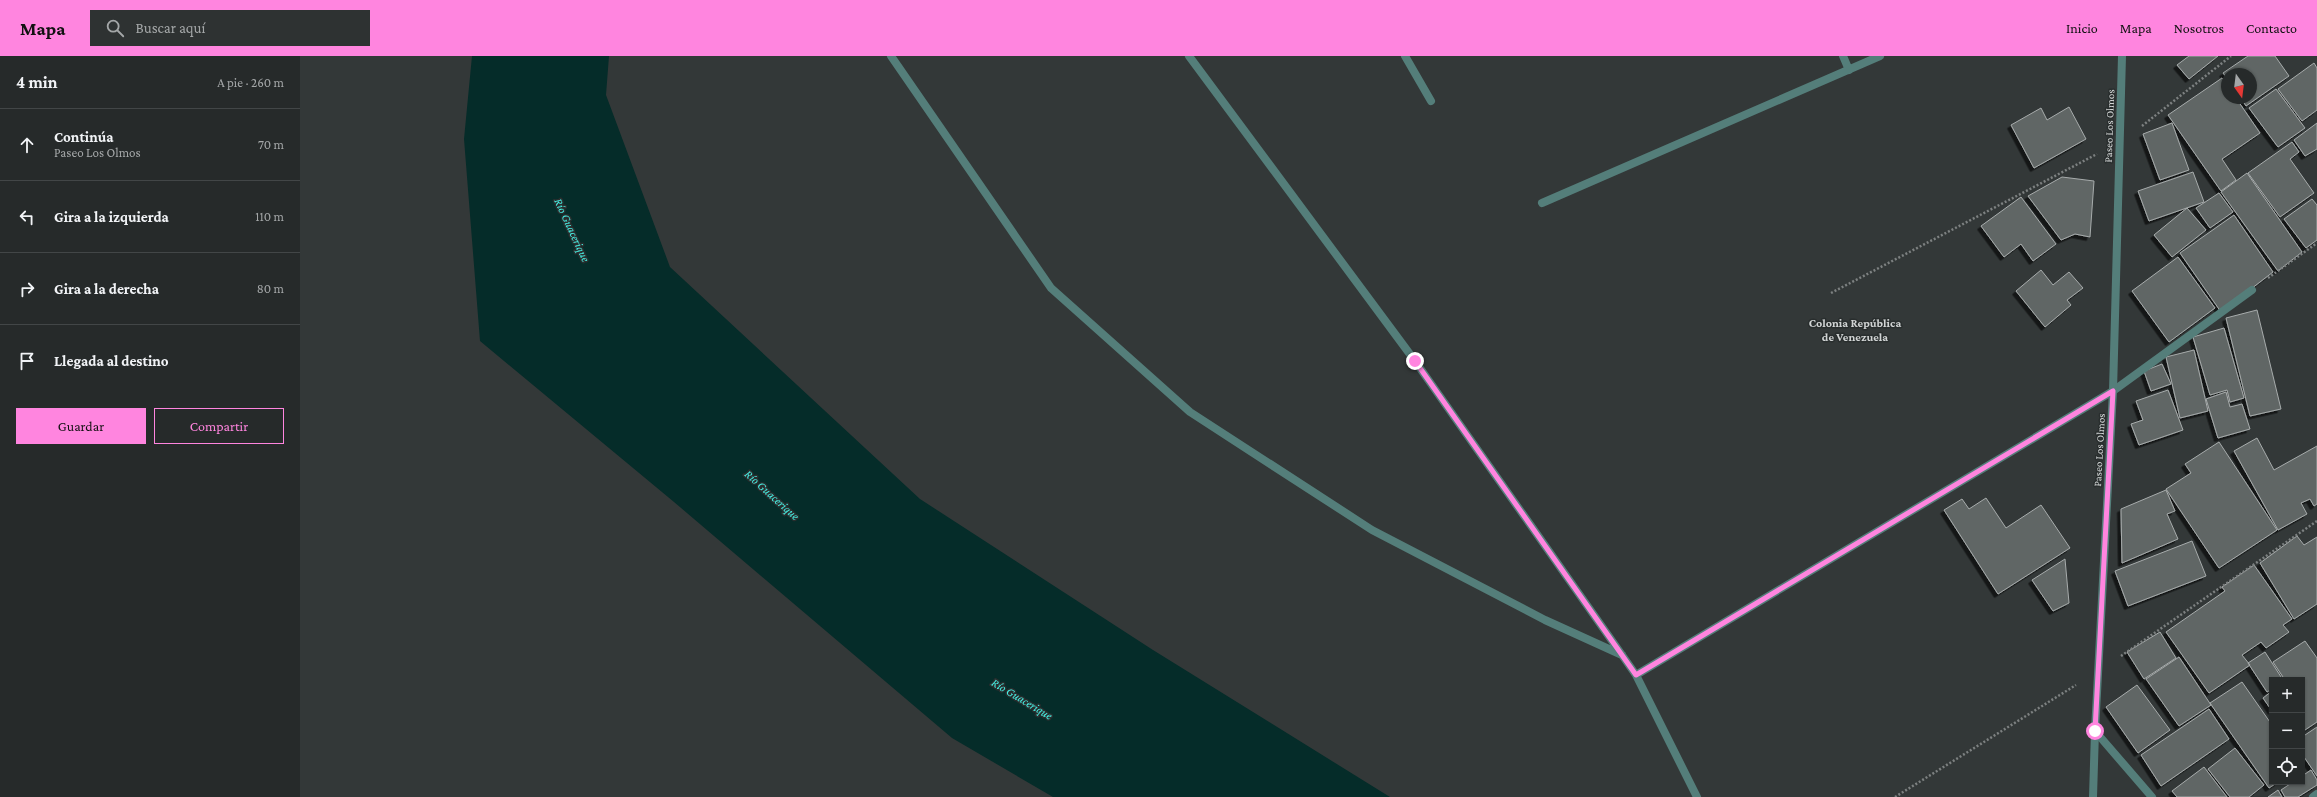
<!DOCTYPE html>
<html lang="es">
<meta charset="utf-8">
<style>
:root{--surface:#262a2a;--page:#2e3232;--text:#f1f3f6;--muted:#a4a7a8;--line:#424647;--accent:#ff85df}
body{margin:0;font-family:"Crimson Pro",serif;background:var(--page);color:var(--text)}
.controls{position:absolute;right:12px;bottom:12px;display:grid;overflow:hidden;border-radius:0px;box-shadow:0 1px 3px #0004}
.controls button{width:36px;height:36px;display:grid;place-items:center;padding:0;border:0;border-bottom:1px solid var(--line);background:var(--surface);color:var(--text);font:20px sans-serif}
.compass{position:absolute;left:1921px;top:12px;width:36px;height:36px;border-radius:50%;background:var(--surface);box-shadow:0 1px 3px #0004;rotate:166deg}
.stop{position:absolute;width:12px;height:12px;margin:-9px;border:3px solid #ff85df;border-radius:50%;background:#fff}
.stop.end{background:#ff85df;border-color:#fff;box-shadow:0 1px 4px #0008}
.list{margin:0;padding:0;list-style:none}
h2{display:flex;justify-content:space-between;align-items:center;height:52px;margin:0;padding:0 16px;font-size:17px}
h2 small{font-size:13px;font-weight:400;color:var(--muted)}
.list li{display:grid;grid-template-columns:26px 1fr auto;gap:12px;align-items:center;box-sizing:border-box;height:72px;padding:0 16px;border-top:1px solid var(--line)}
.list b{display:block;font-size:15px;white-space:nowrap}
.list p{margin:0;font-size:13px;white-space:nowrap;color:var(--muted)}
.list em{font-size:13px;font-style:normal;color:var(--muted)}
.actions{display:flex;gap:8px;padding:12px 16px}
.actions a{flex:1;padding:9px 0;border:1px solid var(--accent);border-radius:0px;text-align:center;font-size:14px;color:var(--accent)}
.actions .main{background:var(--accent);color:#111}
.icon{flex:none;width:22px;height:22px;fill:none;stroke:currentColor;stroke-width:2;stroke-linecap:round;stroke-linejoin:round}
.map{position:relative;flex:none;width:2017px;height:741px;overflow:hidden}
header{display:flex;align-items:center;gap:24px;box-sizing:border-box;height:56px;padding:0 20px;background:var(--accent);color:#111}
header strong{font-size:19px}
nav{display:flex;gap:22px;margin-inline-start:auto;font-size:14px}
.search{width:280px;height:36px;background:var(--page);display:flex;align-items:center;gap:10px;box-sizing:border-box;padding:0 14px;border-radius:0px;color:var(--muted);font-size:15px}
main{display:flex}
aside{flex:1;background:var(--surface)}
.map>svg:first-child{display:block}
</style>
<header>
<strong>Mapa</strong>
<div class="search"><svg class="icon" aria-label="search" viewBox="0 0 24 24"><circle cx="10" cy="10" r="6"/><path d="M15 15l6 6"/></svg>Buscar aquí</div>
<nav><a>Inicio</a><a>Mapa</a><a>Nosotros</a><a>Contacto</a></nav>
</header>
<main>
<aside>
<h2>4 min<small>A pie · 260 m</small></h2>
<ul class="list">
<li><svg class="icon" aria-label="ahead" viewBox="0 0 24 24"><path d="M12 20V5M6 11l6-6 6 6"/></svg><div><b>Continúa</b><p>Paseo Los Olmos</p></div><em>70 m</em></li>
<li><svg class="icon" aria-label="left" viewBox="0 0 24 24"><path d="M17 20v-9H6M10 6l-5 5 5 5"/></svg><div><b>Gira a la izquierda</b></div><em>110 m</em></li>
<li><svg class="icon" aria-label="right" viewBox="0 0 24 24"><path d="M7 20v-9h11M14 6l5 5-5 5"/></svg><div><b>Gira a la derecha</b></div><em>80 m</em></li>
<li><svg class="icon" aria-label="arrive" viewBox="0 0 24 24"><path d="M6 21V4h12l-3 4 3 4H6"/></svg><div><b>Llegada al destino</b></div></li>
</ul>
<div class="actions"><a class="main">Guardar</a><a>Compartir</a></div>
</aside>
<div class="map">
<svg width="2017" height="741" viewBox="0 0 2017 741">
<defs>
<filter id="shadow"><feDropShadow dx="-3.5" dy="3.5" stdDeviation="0" flood-color="#0009"/></filter>
</defs>
<rect width="100%" height="100%" fill="#333838"/>
<path fill="#052c29" d="M 172,0 L 309,0 L 306,39 L 370,211 L 620,443 L 853,594 L 1090,741 L 753,741 L 652,682 L 374,446 L 180,285 L 164,83 Z"/>
<path fill="#616665" stroke="#a7acac" filter="url(#shadow)" d="M 1889,0 L 1918,0 L 1889,23 L 1877,9 Z
M 1948,0 L 1975,0 L 1989,20 L 1946,50 L 1941,42 L 1951,42 L 1951,18 L 1927,18 L 1927,22 L 1923,17 Z
M 2014,7 L 2017,12 L 2017,54 L 2002,65 L 1978,33 Z
M 1922,22 L 1927,29 L 1927,42 L 1936,42 L 1960,77 L 1922,103 L 1936,124 L 1921,135 L 1868,59 Z
M 1976,33 L 2005,72 L 1978,91 L 1949,52 Z
M 1769,51 L 1786,83 L 1734,112 L 1711,69 L 1741,52 L 1747,64 Z
M 1872,67 L 1889,114 L 1860,124 L 1843,78 Z
M 2017,67 L 2017,93 L 2005,100 L 1994,84 Z
M 1992,86 L 1999,96 L 1990,103 L 2014,137 L 1980,161 L 1948,117 Z
M 1893,116 L 1904,146 L 1849,165 L 1838,135 Z
M 1947,117 L 2002,196 L 1978,215 L 1921,136 Z
M 1762,121 L 1794,125 L 1790,181 L 1775,178 L 1761,184 L 1728,140 Z
M 1919,137 L 1933,156 L 1910,172 L 1896,152 Z
M 1721,141 L 1756,188 L 1733,205 L 1721,188 L 1704,201 L 1681,170 Z
M 2012,143 L 2017,149 L 2017,184 L 2006,192 L 1984,163 Z
M 1887,152 L 1906,174 L 1872,201 L 1854,179 Z
M 1934,159 L 1973,216 L 1921,256 L 1880,197 Z
M 1878,201 L 1915,252 L 1869,286 L 1832,235 Z
M 1741,214 L 1753,229 L 1769,216 L 1783,232 L 1767,244 L 1771,249 L 1745,271 L 1716,235 Z
M 1957,254 L 1981,353 L 1950,360 L 1926,262 Z
M 1924,272 L 1944,342 L 1930,346 L 1927,334 L 1910,339 L 1893,281 Z
M 1894,294 L 1908,355 L 1880,362 L 1866,301 Z
M 1862,308 L 1871,328 L 1851,335 L 1844,315 Z
M 1868,334 L 1883,374 L 1839,389 L 1831,368 L 1843,364 L 1836,345 Z
M 1926,336 L 1930,351 L 1942,348 L 1950,373 L 1918,382 L 1906,343 Z
M 1957,382 L 1974,414 L 2017,390 L 2017,448 L 2014,450 L 2010,443 L 2001,447 L 2007,458 L 1978,474 L 1934,395 Z
M 1919,386 L 1977,474 L 1919,512 L 1866,433 L 1891,417 L 1885,408 Z
M 1866,434 L 1875,455 L 1867,458 L 1878,483 L 1822,507 L 1821,453 Z
M 1686,442 L 1706,472 L 1741,449 L 1770,492 L 1698,538 L 1644,454 L 1662,443 L 1669,453 Z
M 1997,480 L 2004,489 L 2017,481 L 2017,548 L 1994,563 L 1960,507 Z
M 1892,485 L 1906,520 L 1828,550 L 1815,515 Z
M 1765,503 L 1769,547 L 1753,555 L 1732,524 Z
M 1954,509 L 1992,563 L 1983,569 L 1989,576 L 1966,592 L 1961,586 L 1942,599 L 1950,609 L 1909,637 L 1866,576 L 1925,535 L 1922,531 Z
M 1860,576 L 1876,602 L 1844,623 L 1827,596 Z
M 2005,585 L 2017,602 L 2017,666 L 2002,676 L 2002,624 L 1985,624 L 1973,606 Z
M 1965,596 L 1983,624 L 1972,624 L 1972,633 L 1967,636 L 1948,607 Z
M 1879,601 L 1911,649 L 1879,670 L 1846,623 Z
M 1942,626 L 1972,669 L 1972,726 L 1978,726 L 1969,732 L 1910,647 Z
M 1837,629 L 1870,674 L 1838,697 L 1806,651 Z
M 1972,635 L 1972,655 L 1963,642 Z
M 1909,653 L 1929,683 L 1861,730 L 1841,699 Z
M 2017,671 L 2017,720 L 2002,698 L 2002,681 Z
M 1935,692 L 1964,729 L 1949,741 L 1930,741 L 1908,713 Z
M 1904,711 L 1927,741 L 1877,741 L 1872,735 Z
M 2011,714 L 2017,724 L 2017,729 L 1998,741 L 1985,741 L 1981,734 L 1993,726 L 2002,726 L 2002,720 Z
M 1978,734 L 1982,741 L 1968,741 Z"/>
<g fill="none" stroke-linecap="round" stroke-linejoin="round">
<path stroke="#7d8181" stroke-width="2.5" stroke-dasharray="2 2" stroke-linecap="butt" d="M 1842,70 L 1931,0
M 1968,222 L 2017,187
M 1531,237 L 1797,98
M 1821,600 L 2017,465
M 1595,741 L 1776,629"/>
<path stroke="#547e7a" stroke-width="8" d="M 591,0 L 751,232 L 890,356 L 1072,474 L 1245,564 L 1322,599
M 889,0 L 1115,305 L 1322,599 L 1336,619 L 1397,741
M 1105,0 L 1131,45
M 1543,0 L 1549,14
M 1242,147 L 1580,0
M 1336,619 L 1813,335 L 1952,234
M 1793,741 L 1795,675
M 2013,741 L 2017,738"/>
<path stroke="#547e7a" stroke-width="8" d="M 1822,0 L 1813,335 L 1795,675 L 1852,741"/>
</g>
<g fill="none" stroke-linecap="round" stroke-linejoin="round">
<path stroke="#ff85df" stroke-width="5" d="M 1115,305 L 1336,619 L 1813,335 L 1795,675"/>
</g>
<g text-anchor="middle" dominant-baseline="central" stroke-width="3" stroke-linejoin="round" paint-order="stroke">
<g font-size="11" fill="#d2d5d5" stroke="#292e2e">
<text transform="translate(1809 70) rotate(-88)">Paseo Los Olmos</text>
<text transform="translate(1799 394) rotate(-87)">Paseo Los Olmos</text>
</g>
<g font-size="12" font-style="italic" fill="#46efe3" stroke="#292e2e">
<text transform="translate(272 174) rotate(65)">Río Guacerique</text>
<text transform="translate(472 439) rotate(42)">Río Guacerique</text>
<text transform="translate(722 643) rotate(31)">Río Guacerique</text>
</g>
<g font-size="12" font-weight="bold" fill="#d2d5d5" stroke="#292e2e">
<text x="1555" y="267">Colonia República<tspan x="1555" dy="14">de Venezuela</tspan></text>
</g>
</g>
</svg>
<div class="controls">
<button>+</button>
<button>−</button>
<button><svg class="icon" aria-label="locate" viewBox="0 0 24 24"><circle cx="12" cy="12" r="6"/><path d="M12 2v4M12 18v4M2 12h4M18 12h4"/></svg></button>
</div>
<svg class="compass" viewBox="-18 -18 36 36"><path d="M0-13l5 13h-10z" fill="#e53935"/><path d="M0 13l5-13h-10z" fill="#a4a7a8"/></svg>
<div class="stop" style="left:1795px;top:675px"></div>
<div class="stop end" style="left:1115px;top:305px"></div>
</div>
</main>
